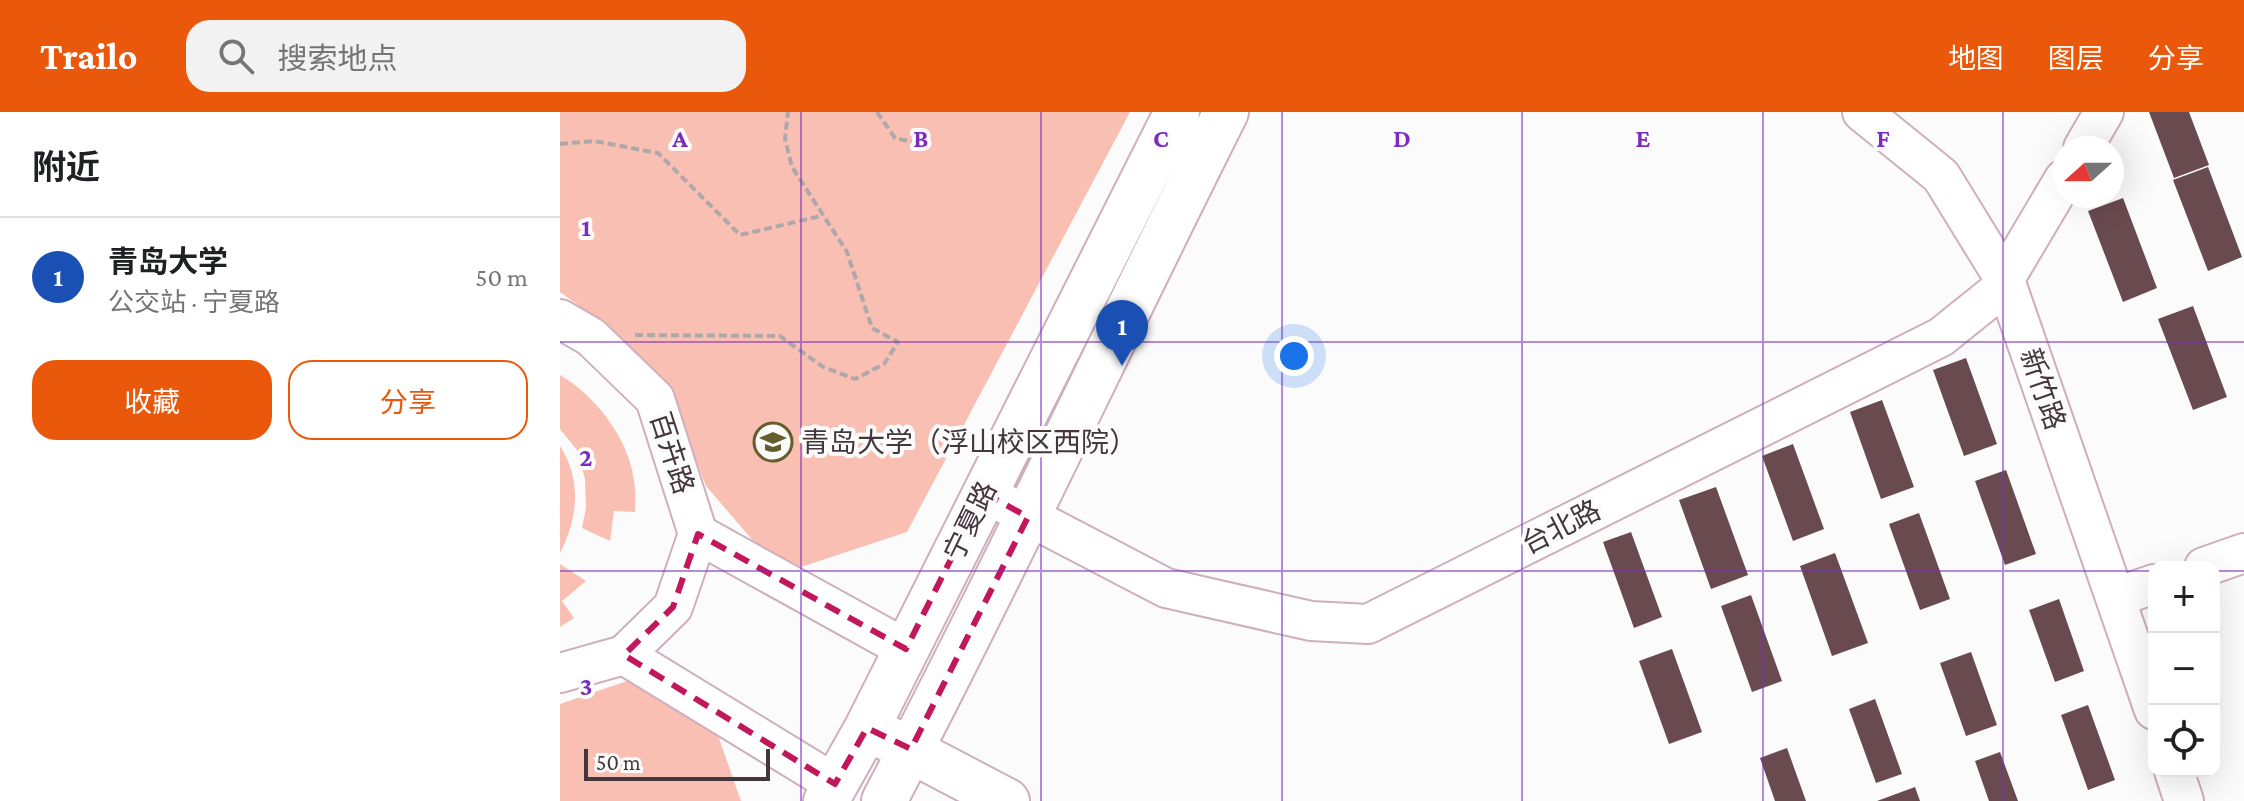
<!DOCTYPE html>
<html lang="zh">
<meta charset="utf-8">
<style>
:root{--surface:#fff;--page:#f2f2f2;--text:#202124;--muted:#757577;--line:#e0e0e0;--accent:#ea580c}
body{margin:0;font-family:"Crimson Pro","Noto Sans SC",serif;background:var(--page);color:var(--text)}
.controls{position:absolute;right:24px;bottom:24px;display:grid;overflow:hidden;border-radius:16px;box-shadow:0 8px 32px #0002}
.controls button{width:72px;height:72px;display:grid;place-items:center;padding:0;border:0;border-bottom:2px solid var(--line);background:var(--surface);color:var(--text);font:40px sans-serif}
.compass{position:absolute;left:1492px;top:24px;width:72px;height:72px;border-radius:50%;background:var(--surface);box-shadow:0 8px 32px #0002;rotate:249deg}
.scale{position:absolute;left:24px;bottom:20px;width:186px;box-sizing:border-box;padding-left:8px;border:4px solid #43363c;border-top:0;font-size:22px;line-height:28px;white-space:nowrap;color:#43363c;-webkit-text-stroke:6px #fbfbfb;paint-order:stroke}
.you{position:absolute;left:734px;top:244px;width:28px;height:28px;margin:-20px;border:6px solid #fff;border-radius:50%;background:#1a73e8;box-shadow:0 0 0 12px #1a73e833}
.badge{display:grid;place-items:center;width:52px;height:52px;border-radius:50%;background:var(--accent);color:#fff;font-size:26px;font-weight:700}
.pin{position:absolute;translate:-50% -66px;filter:drop-shadow(0 2px 4px #0008)}
.pin::after{content:'';position:absolute;top:42px;width:28px;height:24px;background:inherit;clip-path:polygon(0 0,100% 0,50% 100%)}
.list{margin:0;padding:0;list-style:none}
h2{display:flex;justify-content:space-between;align-items:center;height:104px;margin:0;padding:0 32px;font-size:34px}
h2 small{font-size:26px;font-weight:400;color:var(--muted)}
.list li{display:grid;grid-template-columns:52px 1fr auto;gap:24px;align-items:center;box-sizing:border-box;height:120px;padding:0 32px;border-top:2px solid var(--line)}
.list b{display:block;font-size:30px;white-space:nowrap}
.list p{margin:0;font-size:26px;white-space:nowrap;color:var(--muted)}
.list em{font-size:26px;font-style:normal;color:var(--muted)}
.actions{display:flex;gap:16px;padding:24px 32px}
.actions a{flex:1;padding:18px 0;border:2px solid var(--accent);border-radius:24px;text-align:center;font-size:28px;color:var(--accent)}
.actions .main{background:var(--accent);color:#fff}
.icon{flex:none;width:44px;height:44px;fill:none;stroke:currentColor;stroke-width:2;stroke-linecap:round;stroke-linejoin:round}
.map{position:relative;flex:none;width:1684px;height:689px;overflow:hidden}
header{display:flex;align-items:center;gap:48px;box-sizing:border-box;height:112px;padding:0 40px;background:var(--accent);color:#fff}
header strong{font-size:38px}
nav{display:flex;gap:44px;margin-inline-start:auto;font-size:28px}
.search{width:560px;height:72px;background:var(--page);display:flex;align-items:center;gap:20px;box-sizing:border-box;padding:0 28px;border-radius:24px;color:var(--muted);font-size:30px}
main{display:flex}
aside{flex:1;background:var(--surface)}
.map>svg:first-child{display:block}
</style>
<header>
<strong>Trailo</strong>
<div class="search"><svg class="icon" aria-label="search" viewBox="0 0 24 24"><circle cx="10" cy="10" r="6"/><path d="M15 15l6 6"/></svg>搜索地点</div>
<nav><a>地图</a><a>图层</a><a>分享</a></nav>
</header>
<main>
<aside>
<h2>附近<small></small></h2>
<ul class="list">
<li><span class="badge" style="background:#1a4fb4">1</span><div><b>青岛大学</b><p>公交站 · 宁夏路</p></div><em>50 m</em></li>
</ul>
<div class="actions"><a class="main">收藏</a><a>分享</a></div>
</aside>
<div class="map">
<svg width="1684" height="689" viewBox="0 0 1684 689">
<rect width="100%" height="100%" fill="#fbfbfb"/>
<path fill="#f8bfb2" d="M 0,0 L 570,0 L 347,420 L 241,455 L 195,431 L 146,374 L 111,283 L 36,206 L 0,180 Z
M 0,263 C 36,284 69,327 74,369 C 76,379 75,390 75,400 L 54,399 L 50,429 L 22,416 L 26,396 L 25,367 L 17,338 L 0,317 Z
M 0,334 C 22,368 18,406 0,441 Z
M 0,452 L 26,469 L 2,489 L 14,506 L 0,515 Z
M 67,569 L 154,612 L 181,689 L 0,689 L 0,592 Z"/>
<path fill="#694a4e" d="M 1589,0 L 1629,0 L 1649,53 L 1614,66 Z
M 1648,55 L 1682,145 L 1648,159 L 1613,68 Z
M 1563,86 L 1597,176 L 1563,190 L 1528,99 Z
M 1633,194 L 1667,285 L 1633,298 L 1598,207 Z
M 1406,246 L 1437,332 L 1404,344 L 1373,258 Z
M 1322,288 L 1354,375 L 1321,387 L 1290,300 Z
M 1233,332 L 1264,417 L 1233,429 L 1202,344 Z
M 1446,358 L 1476,442 L 1445,453 L 1415,369 Z
M 1156,375 L 1188,463 L 1151,477 L 1119,388 Z
M 1359,401 L 1390,487 L 1360,498 L 1329,412 Z
M 1071,420 L 1102,505 L 1074,516 L 1043,430 Z
M 1275,441 L 1308,531 L 1272,544 L 1240,454 Z
M 1191,483 L 1222,569 L 1192,580 L 1161,494 Z
M 1499,487 L 1524,559 L 1495,570 L 1469,498 Z
M 1112,537 L 1142,620 L 1109,632 L 1079,549 Z
M 1411,540 L 1437,613 L 1406,624 L 1380,551 Z
M 1315,587 L 1342,662 L 1316,671 L 1289,597 Z
M 1528,593 L 1555,668 L 1528,678 L 1501,603 Z
M 1227,636 L 1246,689 L 1215,689 L 1200,646 Z
M 1440,640 L 1458,689 L 1429,689 L 1415,649 Z
M 1355,675 L 1360,689 L 1317,689 Z"/>
<g fill="none" stroke-linecap="round" stroke-linejoin="round">
<g stroke="#cfaebe" stroke-width="42">
<path id="minor" d="M 1302,0 L 1381,64 L 1445,168 L 1594,598
M 1523,36 L 1544,0
M 0,207 L 31,225 L 95,287 L 138,422 L 346,537
M 424,381 L 606,476 L 751,509 L 808,512 L 1381,225 L 1437,180 L 1504,67
M 1644,455 L 1684,441
M 1557,485 L 1594,472
M 64,543 L 113,495 L 138,422
M 0,561 L 64,543 L 275,672
M 1614,659 L 1624,689"/>
</g>
<g stroke="#cfaebe" stroke-width="48">
<path id="major" d="M 325,625 L 447,689
M 266,689 L 307,616 L 617,0
M 324,689 C 443,462 551,229 666,0"/>
</g>
<path stroke="#aea8ab" stroke-width="4" stroke-dasharray="8 4" stroke-linecap="butt" d="M 317,0 L 335,26 L 365,33
M 0,32 L 34,29 L 98,41 L 180,123 L 261,104
M 75,223 L 220,224 L 263,255 L 295,267 L 324,252 L 338,230 L 312,216 L 287,140 L 232,55 L 225,27 L 228,0"/>
<use href="#minor" stroke="#fff" stroke-width="38"/>
<use href="#major" stroke="#fff" stroke-width="44"/>
</g>
<path fill="none" stroke="#c2185b" stroke-width="6" stroke-dasharray="16 10" stroke-linejoin="round" d="M 424,381 L 468,405 L 351,637 L 307,616 L 275,672 L 64,543 L 113,495 L 138,422 L 346,537 Z"/>
<path fill="none" stroke="#7b2cbf" stroke-width="2" stroke-opacity="0.55" d="M 241,0 L 241,689M 481,0 L 481,689M 722,0 L 722,689M 962,0 L 962,689M 1203,0 L 1203,689M 1443,0 L 1443,689M 0,230 L 1684,230M 0,459 L 1594,459M 1654,459 L 1684,459"/>
<defs>
<g id="university-ring" transform="scale(2)"><circle r="9.5" fill="#fbfbfb" stroke="#645e2b" stroke-width="1.5"/><path d="M0-5L7-2L0 1L-7-2ZM-4 1L0 2.5L4 1V4Q0 6-4 4Z" fill="#645e2b"/></g>
</defs>
<g fill-rule="evenodd">
<use href="#university-ring" x="213" y="330"/>
</g>
<g text-anchor="middle" dominant-baseline="central" stroke-width="8" stroke-linejoin="round" paint-order="stroke">
<g font-size="28" fill="#43363c" stroke="#fbfbfb">
<text transform="translate(1483 277) rotate(71)">新竹路</text>
<text transform="translate(112 341) rotate(72)">百卉路</text>
<text transform="translate(410 409) rotate(-64)">宁夏路</text>
<text transform="translate(1001 415) rotate(-27)">台北路</text>
</g>
<g font-size="28" fill="#43363c" stroke="#fbfbfb" text-anchor="start">
<text x="241" y="330">青岛大学（浮山校区西院）</text>
</g>
</g>
<g font-size="26" text-anchor="middle" font-weight="bold" fill="#7b2cbf" stroke="#fbfbfb" stroke-width="8" stroke-linejoin="round" paint-order="stroke">
<text x="120" y="35">A</text>
<text x="361" y="35">B</text>
<text x="601" y="35">C</text>
<text x="842" y="35">D</text>
<text x="1083" y="35">E</text>
<text x="1323" y="35">F</text>
<text x="26" y="124">1</text>
<text x="26" y="354">2</text>
<text x="26" y="583">3</text>
</g>
</svg>
<div class="controls">
<button>+</button>
<button>−</button>
<button><svg class="icon" aria-label="locate" viewBox="0 0 24 24"><circle cx="12" cy="12" r="6"/><path d="M12 2v4M12 18v4M2 12h4M18 12h4"/></svg></button>
</div>
<svg class="compass" viewBox="-18 -18 36 36"><path d="M0-13l5 13h-10z" fill="#e53935"/><path d="M0 13l5-13h-10z" fill="#757577"/></svg>
<div class="scale">50 m</div>
<div class="you"></div>
<div class="pin badge" style="left:562px;top:254px;background:#1a4fb4">1</div>
</div>
</main>
